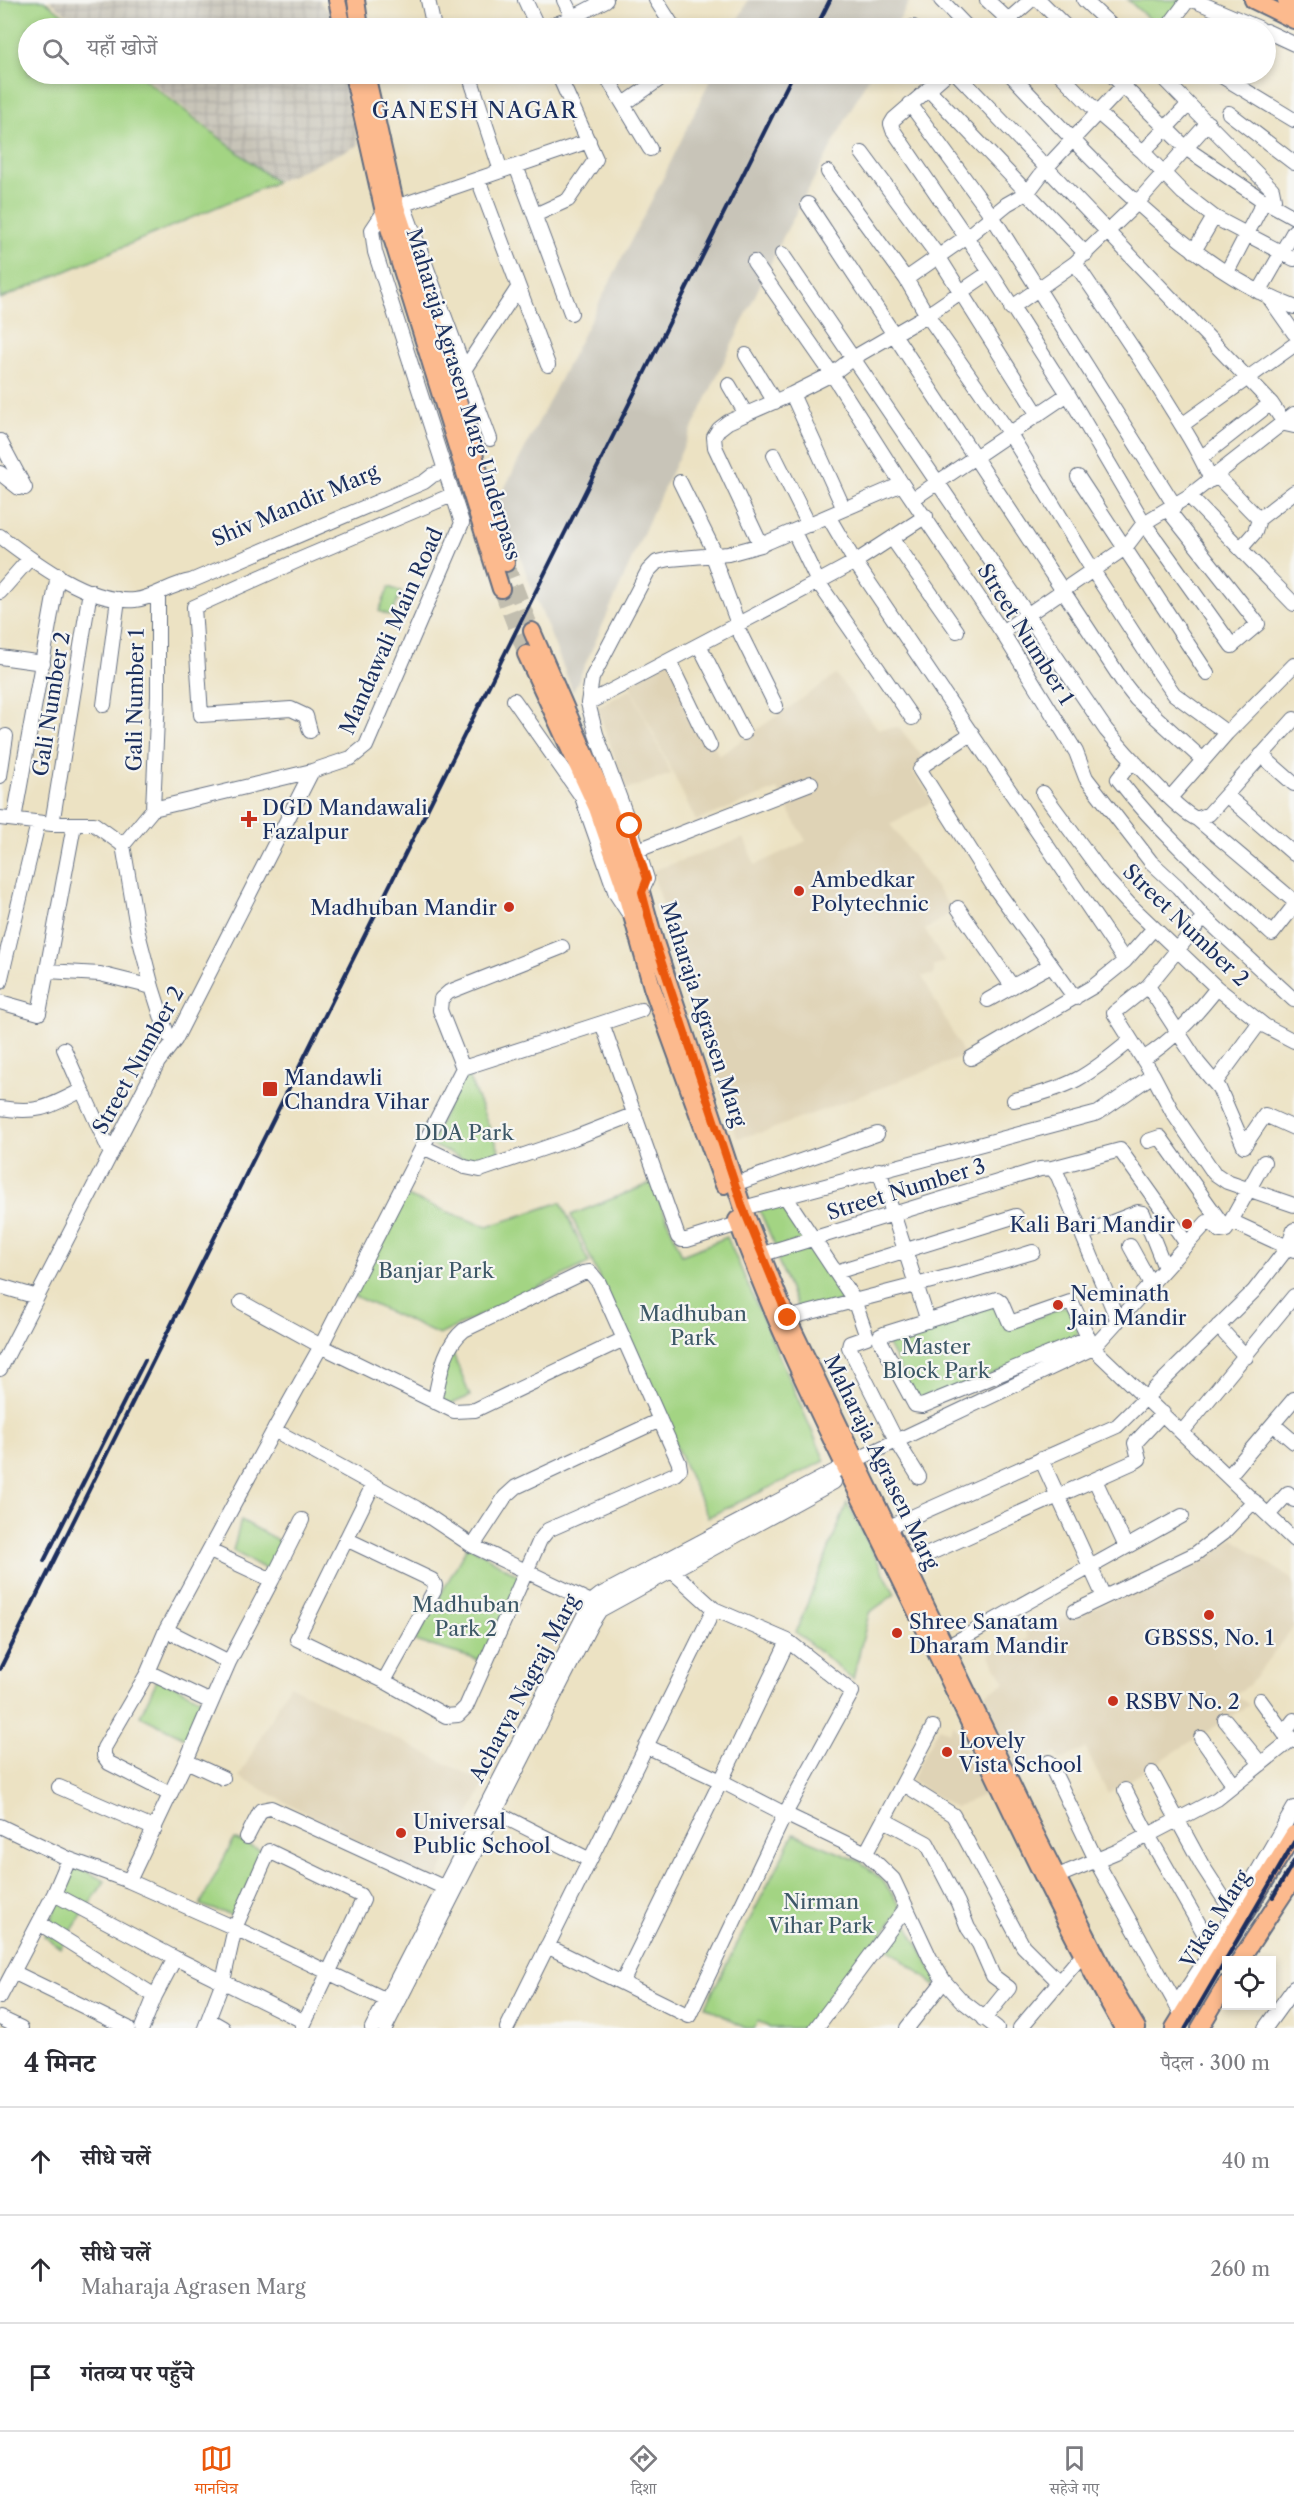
<!DOCTYPE html>
<html lang="hi">
<meta charset="utf-8">
<style>
:root{--surface:#fff;--page:#f7f7f7;--text:#2b2b33;--muted:#7c7c81;--line:#e1e1e2;--accent:#ea580c}
body{margin:0;font-family:"Libre Caslon Text","Noto Serif Devanagari",serif;background:var(--page);color:var(--text)}
.controls{position:absolute;right:18px;bottom:18px;display:grid;overflow:hidden;border-radius:0px;box-shadow:0 3px 9px #0003}
.controls button{width:54px;height:54px;display:grid;place-items:center;padding:0;border:0;border-bottom:2px solid var(--line);background:var(--surface);color:var(--text);font:30px sans-serif}
.stop{position:absolute;width:18px;height:18px;margin:-14px;border:4px solid #ea580c;border-radius:50%;background:#fff}
.stop.end{background:#ea580c;border-color:#fff;box-shadow:0 2px 6px #0008}
.list{margin:0;padding:0;list-style:none}
h2{display:flex;justify-content:space-between;align-items:center;height:78px;margin:0;padding:0 24px;font-size:26px}
h2 small{font-size:20px;font-weight:400;color:var(--muted)}
.list li{display:grid;grid-template-columns:39px 1fr auto;gap:18px;align-items:center;box-sizing:border-box;height:108px;padding:0 24px;border-top:2px solid var(--line)}
.list b{display:block;font-size:22px;white-space:nowrap}
.list p{margin:0;font-size:20px;white-space:nowrap;color:var(--muted)}
.list em{font-size:20px;font-style:normal;color:var(--muted)}
.icon{flex:none;width:33px;height:33px;fill:none;stroke:currentColor;stroke-width:2;stroke-linecap:round;stroke-linejoin:round}
.map{position:relative;flex:none;width:1294px;height:2028px;overflow:hidden}
.search{position:absolute;background:var(--surface);box-shadow:0 3px 9px #0003;left:18px;right:18px;top:18px;height:66px;display:flex;align-items:center;gap:15px;box-sizing:border-box;padding:0 21px;border-radius:33px;color:var(--muted);font-size:22px}
.sheet{height:402px;background:var(--surface)}
nav{display:flex;justify-content:space-around;align-items:center;box-sizing:border-box;height:84px;border-top:2px solid var(--line);background:var(--surface);font-size:16px;color:var(--muted)}
nav a{display:grid;justify-items:center;gap:3px}
nav .on{color:var(--accent)}
.map>svg:first-child{display:block}
</style>
<div class="map">
<svg width="1294" height="2028" viewBox="0 0 1294 2028">
<defs>
<pattern id="industrial-grid" width="8" height="8" patternUnits="userSpaceOnUse" patternTransform="scale(1.5)"><rect width="8" height="8" fill="#c8c4b8"/><path d="M0 4h8M4 0v8" fill="none" stroke="#aba9a1"/></pattern>
</defs>
<rect width="100%" height="100%" fill="#f6f6f2"/>
<filter id="ink" filterUnits="userSpaceOnUse"><feTurbulence type="fractalNoise" baseFrequency=".0167" numOctaves="2"/><feDisplacementMap in="SourceGraphic" scale="12" xChannelSelector="R" yChannelSelector="G"/><feConvolveMatrix kernelMatrix="1 2 1 2 8 2 1 2 1" color-interpolation-filters="sRGB"/></filter>
<filter id="wash" filterUnits="userSpaceOnUse"><feTurbulence type="fractalNoise" baseFrequency=".008" numOctaves="4" result="noise"/><feDisplacementMap in="SourceGraphic" scale="24" xChannelSelector="R" yChannelSelector="G"/><feGaussianBlur stdDeviation="1.35" result="paint"/><feColorMatrix in="noise" values="0 0 0 0 0 0 0 0 0 0 0 0 0 0 0 0 0 1.4 0 .05"/><feComposite in="paint" operator="in"/></filter>
<g filter="url(#wash)">
<rect width="100%" height="100%" fill="#ece2c3"/>
<path fill="#dfd3b6" d="M 670,657 L 719,756 L 836,675 L 878,729 L 899,727 L 926,761 L 913,772 L 933,801 L 890,824 L 953,911 L 925,930 L 945,962 L 934,965 L 934,975 L 922,976 L 965,1056 L 767,1131 L 737,1138 L 652,871 L 744,838 L 755,865 L 806,841 L 777,789 L 696,821 L 626,677 Z
M 631,689 L 671,774 L 626,790 L 597,707 Z
M 1234,1539 L 1294,1581 L 1294,1626 L 1248,1686 L 1235,1694 L 1249,1705 L 1108,1794 L 1085,1748 L 1060,1761 L 1055,1753 L 1019,1773 L 980,1697 L 1005,1683 L 989,1654 L 1028,1639 L 1025,1632 L 1108,1603 Z
M 289,1685 L 485,1783 L 435,1883 L 239,1777 Z
M 954,1724 L 987,1793 L 955,1808 L 911,1780 L 939,1727 L 949,1732 Z"/>
<path fill="url(#industrial-grid)" d="M 49,0 L 322,0 L 320,2 L 326,10 L 329,9 L 333,28 L 85,28 Z
M 142,74 L 343,74 L 359,145 L 276,182 Z"/>
<path fill="#c8c4b8" d="M 748,0 L 910,0 L 895,28 L 734,28 Z
M 713,74 L 870,74 L 781,241 L 654,509 L 573,692 L 498,501 L 664,176 Z"/>
<path fill="#a3d483" stroke="#5f8270" stroke-width="1.5" d="M 0,0 L 44,0 L 81,28 L 28,28 L 28,74 L 138,74 L 276,182 L 0,299 Z
M 1128,0 L 1184,0 L 1163,28 L 1159,28 Z
M 389,587 L 401,592 L 391,616 L 379,611 Z
M 466,1071 L 502,1157 L 480,1166 L 429,1144 Z
M 652,1183 L 682,1255 L 727,1237 L 825,1461 L 708,1517 L 571,1215 Z
M 404,1195 L 487,1227 L 561,1202 L 589,1263 L 439,1335 L 352,1295 Z
M 784,1200 L 807,1238 L 776,1248 L 758,1207 Z
M 813,1242 L 850,1299 L 799,1312 L 775,1253 Z
M 997,1303 L 1007,1329 L 1067,1306 L 1079,1330 L 1073,1341 L 919,1404 L 883,1336 Z
M 450,1346 L 470,1396 L 442,1408 L 440,1399 Z
M 847,1503 L 895,1594 L 869,1613 L 853,1679 L 796,1632 Z
M 241,1520 L 283,1543 L 269,1571 L 233,1551 Z
M 468,1545 L 521,1577 L 482,1661 L 415,1641 Z
M 158,1678 L 210,1703 L 193,1742 L 140,1716 Z
M 794,1834 L 861,1862 L 883,1881 L 902,1908 L 811,2028 L 770,2028 L 758,2021 L 754,2028 L 745,2028 L 705,2006 Z
M 234,1839 L 263,1851 L 235,1916 L 200,1905 Z
M 74,1865 L 105,1881 L 60,1948 L 44,1936 Z
M 906,1922 L 937,1979 L 935,1985 L 887,1948 Z"/>
</g>
<g filter="url(#ink)">
<g fill="none" stroke-linecap="round" stroke-linejoin="round">
<path stroke="#c2beaf" stroke-width="16" stroke-dasharray="16 8" stroke-linecap="butt" d="M 506,563 L 532,631
M 501,589 L 526,654"/>
<g stroke="#646e81" stroke-width="16">
<path id="minor" d="M 428,0 L 434,28
M 525,0 L 538,28
M 564,0 L 578,28
M 656,0 L 674,28
M 941,0 L 968,28
M 987,0 L 1017,28
M 1039,0 L 1067,28
M 1084,0 L 1114,28
M 1193,0 L 1259,28
M 913,27 L 914,28
M 545,28 L 572,18 L 606,0
M 999,28 L 1031,0
M 1167,28 L 1188,0
M 1266,31 L 1294,44
M 469,74 L 501,171
M 605,74 L 650,149
M 946,74 L 894,119 L 891,124 L 893,130 L 990,272 L 1068,394 L 1144,523 L 1232,646 L 1258,624 L 1168,510
M 957,74 L 1271,403 L 1285,424 L 1294,426
M 1010,74 C 1088,155 1188,269 1294,307
M 1060,74 L 1098,113 L 1143,152 L 1183,193 L 1214,217 L 1294,259
M 1111,74 L 1187,149 L 1258,197 L 1294,217
M 1159,74 L 1272,189 L 1274,199 L 1272,205
M 1218,74 L 1294,120
M 928,89 L 1086,254
M 624,104 L 667,74
M 910,104 L 992,216 L 1175,506
M 1229,113 L 1294,163
M 1143,152 L 1188,105
M 862,153 L 938,256 L 1038,415
M 516,166 L 571,313
M 828,172 L 906,279 L 927,315 L 1010,434 L 1092,569 L 1160,674 L 1174,694 L 1227,733
M 478,179 L 548,365
M 403,204 L 490,439
M 808,204 L 1125,685 L 1136,699 L 1203,760
M 535,215 L 568,200 L 596,159 L 558,74
M 1194,251 L 1214,217
M 782,254 L 1106,730 C 1122,749 1178,812 1197,819 L 1209,814 L 1294,719
M 754,262 L 832,374 L 902,484 L 1002,632 L 1076,752 L 1086,778 L 1151,862 L 1178,887 L 1204,917 L 1294,1000
M 1075,263 C 1105,307 1135,350 1163,395 C 1180,423 1198,449 1211,480
M 1227,272 L 1264,201
M 906,279 L 969,235 L 1007,204 L 1028,192 L 1046,168 L 1134,74
M 1259,292 L 1294,231
M 1270,299 L 1294,333
M 1011,308 L 1075,263 L 1136,204 L 1208,123
M 746,355 L 775,402
M 464,370 L 518,288
M 729,385 L 746,414
M 792,394 L 844,509
M 1182,425 L 1294,345
M 0,441 L 25,488
M 774,455 L 809,525
M 1202,457 L 1271,403
M 0,473 L 19,488
M 1216,475 L 1259,519
M 1078,477 L 1207,673
M 680,482 L 716,555
M 1189,496 L 1294,604
M 913,499 L 1068,394
M 828,516 L 855,562 L 1125,961
M 0,536 C 34,562 89,604 135,600 C 154,598 171,584 191,581 L 424,482 L 433,475 L 445,471
M 892,538 L 957,631
M 761,545 L 715,447 L 714,437 L 719,429 L 728,422 L 792,394 L 832,374 L 853,358 L 927,315 L 990,272
M 1241,548 L 1255,532 L 1259,519 L 1294,492
M 713,556 L 738,624
M 0,592 L 30,558
M 736,625 L 776,706
M 1002,632 L 1125,548 L 1144,523 L 1189,496 L 1294,414
M 699,645 L 744,733
M 0,657 L 43,663
M 669,661 L 710,746
M 514,700 L 582,797 L 616,894 L 627,911
M 588,703 L 818,582 L 794,532
M 104,705 L 118,599
M 912,718 L 818,582 L 855,562 L 926,516
M 310,731 L 306,716 L 291,709 L 201,715 L 194,607 L 301,559 L 452,495
M 972,733 L 925,764 L 920,770 L 992,884 L 1075,998
M 1261,755 L 1294,784
M 1133,760 L 1118,779 C 1163,837 1218,884 1272,934 L 1294,906
M 0,776 L 6,736
M 1043,793 L 1107,880 L 1128,903 L 1217,988 L 1265,1026 L 1294,1041
M 1226,795 L 1294,854
M 1170,798 L 1227,733 L 1294,665
M 153,809 L 158,696 L 158,593
M 0,818 L 52,824 L 94,824 L 123,845 L 153,809 L 312,771 L 351,758 L 366,746 L 462,523 L 375,252 L 372,230 L 384,212 L 396,207 L 589,141
M 14,819 L 58,575
M 1197,819 L 1294,901
M 52,824 L 90,591
M 123,845 L 138,933 L 152,987 L 167,1034 L 175,1040
M 638,850 L 811,783
M 641,892 L 647,879 L 630,826 L 596,734 L 588,703 L 592,678 L 648,571 L 657,562 L 670,559 L 728,554 L 761,545 L 902,484
M 958,908 L 1012,986
M 1204,917 L 1148,986 L 1114,1013 L 1153,1075 L 1173,1113 L 1214,1173 L 1227,1182 L 1294,1205
M 562,947 L 449,992 L 441,999 L 440,1010 L 463,1068 L 602,1023 L 678,1237 L 682,1240 L 687,1240 L 738,1224
M 47,971 L 100,974 L 152,987
M 0,982 L 38,823
M 1148,986 L 1198,1063 L 1219,1088 L 1244,1146
M 988,1000 L 1051,965
M 0,1002 L 39,1013 L 74,825
M 602,1023 L 641,1010
M 971,1058 L 1094,986 L 1125,961 L 1154,928
M 1143,1059 C 1173,1040 1195,1016 1217,988
M 1215,1083 L 1260,1022
M 82,1090 L 111,1154
M 1014,1100 C 1070,1088 1087,1077 1131,1040
M 0,1108 C 39,1114 49,1107 82,1090 L 64,1049
M 1148,1141 L 1160,1137 L 1225,1228
M 1244,1146 L 1265,1115 L 1294,1128
M 423,1147 L 465,1167 L 480,1170 L 574,1138 L 635,1114
M 1052,1168 L 1120,1150 L 1187,1244
M 879,1170 L 928,1321
M 735,1184 L 877,1134
M 785,1196 L 854,1300 L 867,1337 L 850,1343 L 849,1347 L 896,1440 L 919,1477
M 743,1208 L 1098,1113 L 1153,1075
M 1231,1221 L 1294,1250
M 1082,1234 L 1138,1212 L 1143,1213 L 1165,1268
M 1130,1246 L 1151,1284
M 763,1254 L 1040,1169 L 1052,1168 L 1058,1176 L 1118,1321
M 836,1272 L 1016,1216
M 0,1286 L 37,1297
M 241,1302 L 321,1346 L 454,1411 L 475,1410 L 624,1339
M 788,1318 L 970,1271 L 1033,1252
M 1218,1326 L 1246,1357
M 1088,1338 L 922,1406 L 915,1405 L 880,1340 L 880,1336 L 884,1334 L 997,1299 L 1001,1302 L 1010,1323 L 1070,1302 L 1073,1305 L 1093,1348 L 1294,1540
M 0,1369 L 158,1062 L 175,1040 L 312,771
M 1273,1424 L 1294,1442
M 274,1430 L 321,1346 L 463,1068
M 1182,1432 L 1294,1296
M 1041,1459 L 1104,1597
M 1228,1477 L 1294,1399
M 1095,1480 L 1126,1547
M 373,1485 L 297,1639 L 384,1681 L 446,1716 L 458,1715 L 466,1707 L 540,1540 L 548,1530 L 675,1474 L 680,1469 L 679,1463 L 599,1283 L 590,1272 L 583,1273 L 464,1330 C 443,1347 440,1376 434,1402
M 1268,1515 L 1288,1493 L 1294,1500
M 889,1527 L 1117,1426 L 1254,1291 L 1288,1247 L 1294,1230
M 346,1539 L 432,1580 L 435,1585 L 434,1591 L 384,1681
M 473,1546 L 505,1497 L 516,1487 L 660,1420
M 210,1551 L 272,1580 L 229,1662
M 906,1564 L 1136,1461 L 1139,1459 L 1135,1443 L 1163,1413
M 272,1580 L 302,1520
M 714,1609 L 788,1641
M 1075,1611 L 1195,1554 L 1223,1533 L 1254,1501
M 950,1645 L 1182,1516
M 148,1672 L 211,1702
M 1260,1700 L 1284,1733 L 1294,1740
M 1225,1720 L 1261,1764
M 933,1727 L 866,1853 L 893,1879 L 930,1958 L 944,1981 L 961,2000 L 997,2028
M 1284,1733 L 1294,1720
M 1201,1738 L 1234,1785
M 646,1746 L 721,1781 L 788,1641 L 852,1692 L 785,1814 L 866,1853
M 186,1761 L 223,1778
M 1049,1762 L 1100,1868 L 1182,2015
M 1152,1773 L 1202,1865 L 1237,1919
M 904,1784 L 953,1815 L 1023,1946 L 1059,1982
M 59,1787 L 155,1829
M 1125,1790 L 1148,1835 L 1216,1954
M 170,1794 L 109,1763 L 104,1756 L 104,1748 L 148,1672 L 166,1630 L 274,1430 L 416,1508 L 473,1546 L 591,1602 L 600,1610
M 487,1808 L 590,1860
M 884,1820 L 927,1843 L 958,1903 L 968,1928 L 979,1944 L 993,1976 L 1009,1988 L 984,2019
M 0,1826 L 69,1859 L 129,1881 L 235,1928 L 395,2004
M 247,1837 L 261,1810 L 271,1808 L 443,1887
M 1058,1876 L 1116,1852 L 1217,1799 L 1292,1739
M 129,1881 L 186,1761 L 229,1662 L 166,1630
M 54,1894 L 175,1958 L 305,2022
M 39,1923 L 155,1996
M 547,1946 L 689,2016 L 785,1814 L 721,1781 L 622,1983
M 13,1972 L 128,2028
M 0,1997 L 54,1894 L 69,1859
M 1176,2005 L 1213,1949 L 1294,1808
M 0,2018 L 21,2028
M 209,2020 L 223,2028
M 142,2028 L 155,1996 L 175,1958
M 205,2028 L 223,1981 L 235,1928 L 269,1851 L 360,1895 L 363,1900 L 302,2028
M 372,2028 L 591,1602 L 600,1595 L 856,1460 L 1093,1348 L 1207,1222 L 1211,1222 L 1220,1231 L 1226,1230 L 1264,1162
M 385,2028 L 591,1624 L 600,1610 L 834,1482
M 507,2028 L 714,1609 L 671,1570
M 816,2028 L 906,1908
M 907,2028 L 944,1981
M 1020,2028 L 1082,1955
M 1265,2028 L 1294,1988"/>
</g>
<g stroke="#646e81" stroke-width="20">
<path id="major" d="M 337,0 L 343,28
M 356,0 L 360,28
M 1253,0 L 1294,20
M 1286,0 L 1294,4
M 353,74 L 384,212 L 501,589
M 366,74 L 396,207 L 443,349 L 506,563
M 532,631 L 605,799 L 641,892 L 655,942 L 743,1208 L 784,1311 L 1028,1819 L 1111,1984 L 1137,2028
M 526,654 L 597,808 L 623,883 L 652,987 L 724,1185
M 737,1220 C 786,1356 855,1485 918,1615 C 985,1753 1047,1894 1123,2028
M 1240,1960 L 1294,1878
M 1174,2028 L 1294,1834
M 1200,2028 L 1226,1984"/>
</g>
<use href="#minor" stroke="#fff" stroke-width="14"/>
<use href="#major" stroke="#fcba8e" stroke-width="16"/>
<path stroke="#1b2f5e" stroke-width="4" d="M 816,28 L 830,0
M 44,1561 L 145,1360
M 0,1669 L 793,74
M 1273,1897 L 1294,1861
M 1186,2028 L 1294,1842"/>
</g>
</g>
<g fill="none" stroke-linecap="round" stroke-linejoin="round" filter="url(#ink)">
<path stroke="#ea580c" stroke-width="8" d="M 630,826 L 647,879 L 642,892 L 655,942 L 743,1208 L 788,1318"/>
</g>
<g fill="#c8321e" stroke="#f6f6f2" stroke-width="2">
<path d="M246 810h6v6h6v6h-6v6h-6v-6h-6v-6h6z"/>
<circle cx="799" cy="891" r="6"/>
<circle cx="509" cy="907" r="6"/>
<rect x="262" y="1081" width="16" height="16" rx="3"/>
<circle cx="1187" cy="1224" r="6"/>
<circle cx="1058" cy="1305" r="6"/>
<circle cx="1209" cy="1615" r="6"/>
<circle cx="897" cy="1633" r="6"/>
<circle cx="1113" cy="1701" r="6"/>
<circle cx="947" cy="1752" r="6"/>
<circle cx="401" cy="1833" r="6"/>
</g>
<g text-anchor="middle" dominant-baseline="central" stroke-width="4.5" stroke-linejoin="round" paint-order="stroke">
<g font-size="21" fill="#1b2f5e" stroke="#f6f6f2">
<text transform="translate(464 394) rotate(73)">Maharaja Agrasen Marg Underpass</text>
<text transform="translate(295 505) rotate(-23)">Shiv Mandir Marg</text>
<text transform="translate(391 631) rotate(-66)">Mandawali Main Road</text>
<text transform="translate(1026 634) rotate(58)">Street Number 1</text>
<text transform="translate(135 700) rotate(-89)">Gali Number 1</text>
<text transform="translate(51 704) rotate(-81)">Gali Number 2</text>
<text transform="translate(1186 925) rotate(44)">Street Number 2</text>
<text transform="translate(704 1014) rotate(72)">Maharaja Agrasen Marg</text>
<text transform="translate(138 1060) rotate(-61)">Street Number 2</text>
<text transform="translate(906 1189) rotate(-17)">Street Number 3</text>
<text transform="translate(882 1462) rotate(64)">Maharaja Agrasen Marg</text>
<text transform="translate(524 1688) rotate(-62)">Acharya Nagraj Marg</text>
<text transform="translate(1215 1919) rotate(-58)">Vikas Marg</text>
</g>
<g font-size="21" fill="#1b2f5e" stroke="#f6f6f2" text-anchor="start">
<text x="262" y="807">DGD Mandawali<tspan x="262" dy="24">Fazalpur</tspan></text>
<text x="811" y="879">Ambedkar<tspan x="811" dy="24">Polytechnic</tspan></text>
<text x="497" y="907" text-anchor="end">Madhuban Mandir</text>
<text x="284" y="1077">Mandawli<tspan x="284" dy="24">Chandra Vihar</tspan></text>
<text x="1175" y="1224" text-anchor="end">Kali Bari Mandir</text>
<text x="1070" y="1293">Neminath<tspan x="1070" dy="24">Jain Mandir</tspan></text>
<text x="909" y="1621">Shree Sanatam<tspan x="909" dy="24">Dharam Mandir</tspan></text>
<text x="1209" y="1637" text-anchor="middle">GBSSS, No. 1</text>
<text x="1125" y="1701">RSBV No. 2</text>
<text x="959" y="1740">Lovely<tspan x="959" dy="24">Vista School</tspan></text>
<text x="413" y="1821">Universal<tspan x="413" dy="24">Public School</tspan></text>
</g>
<g font-size="21" fill="#3d5867" stroke="#f6f6f2">
<text x="464" y="1132">DDA Park</text>
<text x="436" y="1270">Banjar Park</text>
<text x="693" y="1313">Madhuban<tspan x="693" dy="24">Park</tspan></text>
<text x="936" y="1346">Master<tspan x="936" dy="24">Block Park</tspan></text>
<text x="466" y="1604">Madhuban<tspan x="466" dy="24">Park 2</tspan></text>
<text x="821" y="1901">Nirman<tspan x="821" dy="24">Vihar Park</tspan></text>
</g>
<g font-size="22" letter-spacing="1.5" fill="#1b2f5e" stroke="#f6f6f2">
<text x="475" y="110">GANESH NAGAR</text>
</g>
</g>
</svg>
<div class="controls">
<button><svg class="icon" aria-label="locate" viewBox="0 0 24 24"><circle cx="12" cy="12" r="6"/><path d="M12 2v4M12 18v4M2 12h4M18 12h4"/></svg></button>
</div>
<div class="stop" style="left:630px;top:826px"></div>
<div class="stop end" style="left:788px;top:1318px"></div>
<div class="search"><svg class="icon" aria-label="search" viewBox="0 0 24 24"><circle cx="10" cy="10" r="6"/><path d="M15 15l6 6"/></svg>यहाँ खोजें</div>
</div>
<section class="sheet">
<h2>4 मिनट<small>पैदल · 300 m</small></h2>
<ul class="list">
<li><svg class="icon" aria-label="ahead" viewBox="0 0 24 24"><path d="M12 20V5M6 11l6-6 6 6"/></svg><div><b>सीधे चलें</b></div><em>40 m</em></li>
<li><svg class="icon" aria-label="ahead" viewBox="0 0 24 24"><path d="M12 20V5M6 11l6-6 6 6"/></svg><div><b>सीधे चलें</b><p>Maharaja Agrasen Marg</p></div><em>260 m</em></li>
<li><svg class="icon" aria-label="arrive" viewBox="0 0 24 24"><path d="M6 21V4h12l-3 4 3 4H6"/></svg><div><b>गंतव्य पर पहुँचे</b></div></li>
</ul>
</section>
<nav>
<a class="on"><svg class="icon" aria-label="map" viewBox="0 0 24 24"><path d="M3 6l6-2 6 2 6-2v14l-6 2-6-2-6 2zM9 4v14M15 6v14"/></svg>मानचित्र</a>
<a><svg class="icon" aria-label="directions" viewBox="0 0 24 24"><path d="M12 3l9 9-9 9-9-9zM9 14v-3h6M13 9l2 2-2 2"/></svg>दिशा</a>
<a><svg class="icon" aria-label="saved" viewBox="0 0 24 24"><path d="M7 4h10v16l-5-4-5 4z"/></svg>सहेजे गए</a>
</nav>
